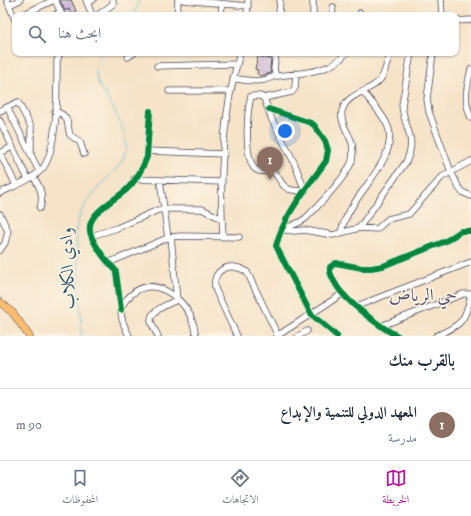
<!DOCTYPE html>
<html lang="ar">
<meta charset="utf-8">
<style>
:root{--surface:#fff;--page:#f6f6f7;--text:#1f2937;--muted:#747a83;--line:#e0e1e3;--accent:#b5179e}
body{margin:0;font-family:"IM FELL DW Pica",Amiri,serif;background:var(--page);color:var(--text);direction:rtl}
.you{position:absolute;left:285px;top:131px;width:14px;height:14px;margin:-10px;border:3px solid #fff;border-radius:50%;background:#1a73e8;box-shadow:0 0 0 6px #1a73e833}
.badge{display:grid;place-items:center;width:26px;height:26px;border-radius:50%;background:var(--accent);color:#fff;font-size:13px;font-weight:700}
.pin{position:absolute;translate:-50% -33px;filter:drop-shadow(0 1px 2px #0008)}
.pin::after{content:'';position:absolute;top:21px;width:14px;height:12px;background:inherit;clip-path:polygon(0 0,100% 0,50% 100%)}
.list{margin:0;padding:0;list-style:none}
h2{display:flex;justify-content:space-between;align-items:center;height:52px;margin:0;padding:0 16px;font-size:17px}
h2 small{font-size:13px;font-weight:400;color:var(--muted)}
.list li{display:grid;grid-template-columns:26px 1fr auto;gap:12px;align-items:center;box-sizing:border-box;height:72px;padding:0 16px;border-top:1px solid var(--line)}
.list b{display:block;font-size:15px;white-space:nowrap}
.list p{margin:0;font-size:13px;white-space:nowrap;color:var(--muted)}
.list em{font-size:13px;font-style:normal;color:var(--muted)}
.icon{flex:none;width:22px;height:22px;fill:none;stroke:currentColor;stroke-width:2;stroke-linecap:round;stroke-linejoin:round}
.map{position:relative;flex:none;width:471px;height:336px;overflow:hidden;direction:ltr}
.search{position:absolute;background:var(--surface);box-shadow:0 1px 3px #0004;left:12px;right:12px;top:12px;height:44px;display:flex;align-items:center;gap:10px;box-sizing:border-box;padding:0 14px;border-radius:8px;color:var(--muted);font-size:15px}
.sheet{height:124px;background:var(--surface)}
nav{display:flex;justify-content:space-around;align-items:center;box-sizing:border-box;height:56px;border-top:1px solid var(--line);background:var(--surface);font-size:11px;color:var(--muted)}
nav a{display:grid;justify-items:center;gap:2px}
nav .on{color:var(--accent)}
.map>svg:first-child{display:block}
</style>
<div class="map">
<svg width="471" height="336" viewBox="0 0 471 336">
<rect width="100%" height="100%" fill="#fcf5e5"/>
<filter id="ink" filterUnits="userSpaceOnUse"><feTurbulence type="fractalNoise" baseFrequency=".025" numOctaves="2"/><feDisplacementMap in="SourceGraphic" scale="8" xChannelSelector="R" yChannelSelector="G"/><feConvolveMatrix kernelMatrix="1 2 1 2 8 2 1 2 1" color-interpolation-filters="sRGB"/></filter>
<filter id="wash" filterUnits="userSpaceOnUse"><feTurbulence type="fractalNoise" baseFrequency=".012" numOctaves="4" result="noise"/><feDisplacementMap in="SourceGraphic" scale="16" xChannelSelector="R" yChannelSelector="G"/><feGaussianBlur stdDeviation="0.9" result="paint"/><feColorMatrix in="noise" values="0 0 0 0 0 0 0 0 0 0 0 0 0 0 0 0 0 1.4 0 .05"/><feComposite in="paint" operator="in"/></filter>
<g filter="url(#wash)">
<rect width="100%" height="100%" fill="#f6e3c8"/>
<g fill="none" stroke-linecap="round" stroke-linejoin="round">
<path stroke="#54bed0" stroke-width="1" d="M 134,15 L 139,0
M 82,336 L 76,230 C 79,205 96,192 111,174 C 117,169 123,162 125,154 C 129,135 117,115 108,99 C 104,93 99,87 97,80 C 95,71 97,62 100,53"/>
</g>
<g id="blocks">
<path fill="#c1abd6" d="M 60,0 L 71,0 L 76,11 L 71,14 L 69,9 L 65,11 Z
M 258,56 L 271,59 L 270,68 L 271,73 L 260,76 L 257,73 L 258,70 L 255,69 Z"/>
</g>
</g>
<g filter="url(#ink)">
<use href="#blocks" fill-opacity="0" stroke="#423f50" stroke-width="1"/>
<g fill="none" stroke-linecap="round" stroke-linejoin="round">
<g stroke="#423f50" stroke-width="7">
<path id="minor" d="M 7,0 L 15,20
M 55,0 L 62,15
M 86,0 L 92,15
M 183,0 L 248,6
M 441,0 L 442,15
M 87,3 L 93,0
M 9,5 L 20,0
M 22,15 L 54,0
M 55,15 L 60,12
M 98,15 L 113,4 L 113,0
M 177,15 L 178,0
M 221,15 L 222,4
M 247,15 L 248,0
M 279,15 L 280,0
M 313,15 L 313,0
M 332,15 L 333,7
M 359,15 L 360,13
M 456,21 L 471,20
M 433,53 L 427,99 L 429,112 L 451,172 L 459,188 L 462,192 L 471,196
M 128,57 L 134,53
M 157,66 L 237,64
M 471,69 C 467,87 463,99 471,118
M 276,76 L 274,69 L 276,53
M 233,78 C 243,80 253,82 264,80 C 269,79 273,76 278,76 C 301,73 331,73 346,53
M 169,91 L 231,91
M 251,96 L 260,96 L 264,98 L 272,120 L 294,162 L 305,191 C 295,190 287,192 281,182 C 279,179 277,175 274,173 C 268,168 259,175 254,168 C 244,155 247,111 251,96 Z
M 264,98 L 292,92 L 295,88 L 296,73
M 7,107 L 39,171
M 269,109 L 311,123 L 314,125 L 325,141 L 328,150 L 326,161 C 308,187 284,214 276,246 L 311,314 L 337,336
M 0,111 L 18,102 L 31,127 L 31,154
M 55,111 C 71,117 66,122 70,135 L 80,142 L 84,154
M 0,121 L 28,179
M 148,151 L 224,154
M 0,153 L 16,185
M 0,153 L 12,147
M 33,176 C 40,187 44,195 40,208
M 134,179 L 222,182
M 160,180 L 168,238
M 0,193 C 12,187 34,179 43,168 C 58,148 57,87 57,61 L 60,53
M 0,214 L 8,231 L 5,243 L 0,250
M 359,228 L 406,162 C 418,137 404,130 402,105 L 411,53
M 282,230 L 300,222 L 306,218 C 319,205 346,177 352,161 C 353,155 353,148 352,143 C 348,131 338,120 343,108 C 349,93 369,92 379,81 C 386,74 386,62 391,53
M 284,230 L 295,231 L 304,230 L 333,235 L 359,228 L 377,229 L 388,219 L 409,214 L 442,177 L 471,161
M 341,233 C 347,197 396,165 389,130 C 386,117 371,102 363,92
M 91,236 L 117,228 L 158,210 L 164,209 L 202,209 L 222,219
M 223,236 C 219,178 223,109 240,53
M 108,263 L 170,237 L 181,236 L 239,237
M 357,306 L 471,262
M 121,310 L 116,272 C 115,268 112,267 109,263 C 103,257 93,242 91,235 C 83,215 114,201 126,190 C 135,182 143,168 147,157 L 150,111
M 381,326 L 463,294 L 471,294
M 129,336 C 126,329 121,321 121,312 C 121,305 126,299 132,294 C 153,276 179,295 190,315 C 193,322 195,329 196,336
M 158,336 C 156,332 152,326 151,321 C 149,311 170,303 177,300 L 171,237
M 237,336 L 216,291 C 209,270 231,260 247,272 L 278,336
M 277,336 L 342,294
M 298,336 L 307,331
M 398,336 C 384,330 353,306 343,294 C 338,289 328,273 330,267 L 336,263 L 362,268 L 371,268 L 383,266 L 446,241 L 461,231 L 471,231
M 436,336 C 461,325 465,322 471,295"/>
</g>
<g stroke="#423f50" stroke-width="8">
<path id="major" d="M 0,302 L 13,313 L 29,336"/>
</g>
<use href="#minor" stroke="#fff" stroke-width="5.5"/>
<use href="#major" stroke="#fcbd6e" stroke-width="7"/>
<g stroke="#fcf5e5" stroke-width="8">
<path id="cycleway" d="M 269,109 L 311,123 L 314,125 L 325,141 L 328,150 L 326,161 C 308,187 284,214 276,246 L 311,314 L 337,336
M 121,310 L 116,272 C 115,268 112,267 109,263 C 103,257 93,242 91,235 C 83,215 114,201 126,190 C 135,182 143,168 147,157 L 150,111
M 398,336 C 384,330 353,306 343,294 C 338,289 328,273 330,267 L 336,263 L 362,268 L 371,268 L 383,266 L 446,241 L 461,231 L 471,231"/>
</g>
<use href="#cycleway" stroke="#00873e" stroke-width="6"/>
</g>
</g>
<g text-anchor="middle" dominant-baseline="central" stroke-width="3" stroke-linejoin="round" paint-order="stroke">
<g font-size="18" font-style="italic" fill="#34596f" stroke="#fcf5e5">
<text transform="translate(68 268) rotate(-92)">وادي الكلاب</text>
</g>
<g font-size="18" fill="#5a5271" stroke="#fcf5e5">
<text x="423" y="296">حي الرياض</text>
</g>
</g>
</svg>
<div class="you"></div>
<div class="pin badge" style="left:270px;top:180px;background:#8d6e63">1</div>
<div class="search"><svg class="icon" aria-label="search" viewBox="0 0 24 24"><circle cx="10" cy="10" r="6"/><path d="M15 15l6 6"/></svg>ابحث هنا</div>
</div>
<section class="sheet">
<h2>بالقرب منك<small></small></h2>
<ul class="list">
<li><span class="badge" style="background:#8d6e63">1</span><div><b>المعهد الدولي للتنمية والإبداع</b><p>مدرسة</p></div><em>90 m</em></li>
</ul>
</section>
<nav>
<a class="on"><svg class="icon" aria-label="map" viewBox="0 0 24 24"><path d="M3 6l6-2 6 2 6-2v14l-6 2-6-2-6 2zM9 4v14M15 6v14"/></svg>الخريطة</a>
<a><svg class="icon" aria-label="directions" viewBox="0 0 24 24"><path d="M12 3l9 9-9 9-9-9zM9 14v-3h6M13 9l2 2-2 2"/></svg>الاتجاهات</a>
<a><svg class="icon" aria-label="saved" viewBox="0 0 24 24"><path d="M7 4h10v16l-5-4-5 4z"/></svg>المحفوظات</a>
</nav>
